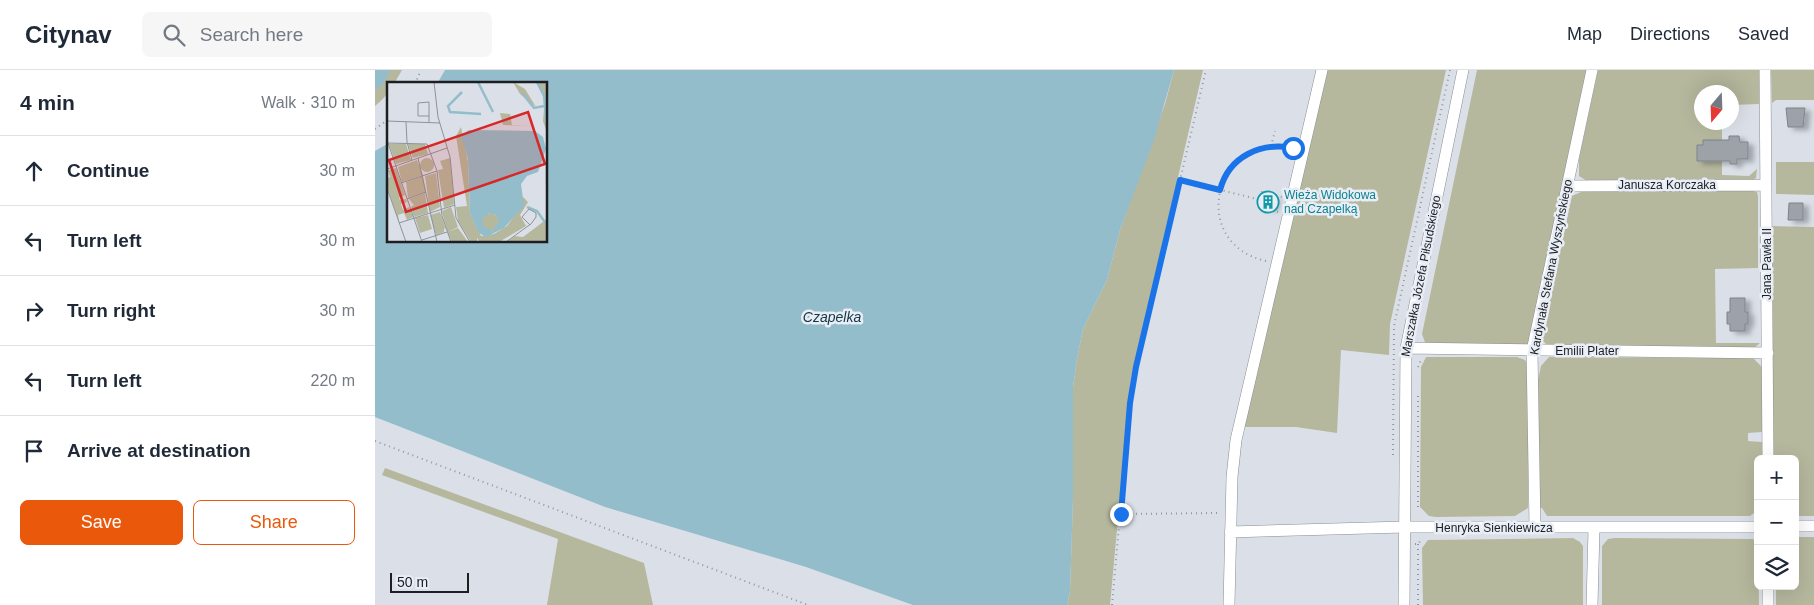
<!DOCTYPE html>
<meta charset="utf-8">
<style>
:root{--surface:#fff;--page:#f6f6f7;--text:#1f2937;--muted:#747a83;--line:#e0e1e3;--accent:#ea580c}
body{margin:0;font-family:Arial,sans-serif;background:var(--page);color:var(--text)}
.controls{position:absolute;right:15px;bottom:15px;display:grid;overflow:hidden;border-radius:8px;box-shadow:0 5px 20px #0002}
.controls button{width:45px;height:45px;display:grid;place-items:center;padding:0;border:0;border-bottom:1px solid var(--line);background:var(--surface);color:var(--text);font:25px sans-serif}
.compass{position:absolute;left:1319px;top:15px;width:45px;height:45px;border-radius:50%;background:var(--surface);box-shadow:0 5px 20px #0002;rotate:199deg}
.scale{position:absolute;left:15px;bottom:12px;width:79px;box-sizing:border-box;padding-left:5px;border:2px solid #1c1e21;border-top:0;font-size:14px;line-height:18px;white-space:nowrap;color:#1c1e21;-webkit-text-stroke:4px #e8edf6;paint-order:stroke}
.stop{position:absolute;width:15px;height:15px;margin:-11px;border:4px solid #1a73e8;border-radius:50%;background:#fff}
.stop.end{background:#1a73e8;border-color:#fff;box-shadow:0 1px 5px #0008}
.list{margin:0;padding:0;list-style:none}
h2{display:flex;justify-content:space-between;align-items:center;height:65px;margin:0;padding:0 20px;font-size:21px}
h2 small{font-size:16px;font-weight:400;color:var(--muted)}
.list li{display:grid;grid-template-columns:32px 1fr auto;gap:15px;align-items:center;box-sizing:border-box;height:70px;padding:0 20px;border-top:1px solid var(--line)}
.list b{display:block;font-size:19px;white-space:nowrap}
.list em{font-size:16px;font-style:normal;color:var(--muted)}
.actions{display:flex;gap:10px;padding:15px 20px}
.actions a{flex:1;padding:11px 0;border:1px solid var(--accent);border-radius:8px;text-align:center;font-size:18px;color:var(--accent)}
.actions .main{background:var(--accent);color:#fff}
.icon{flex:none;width:28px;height:28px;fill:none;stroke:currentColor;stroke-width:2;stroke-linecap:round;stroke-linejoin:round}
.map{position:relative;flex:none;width:1439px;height:535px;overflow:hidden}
header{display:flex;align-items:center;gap:30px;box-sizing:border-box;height:70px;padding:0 25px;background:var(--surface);border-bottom:1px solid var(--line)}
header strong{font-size:24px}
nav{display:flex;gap:28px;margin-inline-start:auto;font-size:18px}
.search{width:350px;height:45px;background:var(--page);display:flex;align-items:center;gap:12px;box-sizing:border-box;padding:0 18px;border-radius:8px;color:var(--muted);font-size:19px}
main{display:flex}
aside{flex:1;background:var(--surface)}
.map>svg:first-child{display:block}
</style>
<header>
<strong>Citynav</strong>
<div class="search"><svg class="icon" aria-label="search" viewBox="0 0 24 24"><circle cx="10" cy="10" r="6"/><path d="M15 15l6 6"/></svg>Search here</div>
<nav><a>Map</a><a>Directions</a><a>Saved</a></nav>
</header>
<main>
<aside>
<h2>4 min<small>Walk · 310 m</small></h2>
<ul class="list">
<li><svg class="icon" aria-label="ahead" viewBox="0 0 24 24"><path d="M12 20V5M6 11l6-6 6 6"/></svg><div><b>Continue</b></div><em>30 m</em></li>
<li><svg class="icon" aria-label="left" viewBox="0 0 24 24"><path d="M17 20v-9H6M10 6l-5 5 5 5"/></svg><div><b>Turn left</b></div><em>30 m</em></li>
<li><svg class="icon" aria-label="right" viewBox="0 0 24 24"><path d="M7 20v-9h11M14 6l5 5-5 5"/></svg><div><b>Turn right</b></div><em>30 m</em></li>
<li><svg class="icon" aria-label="left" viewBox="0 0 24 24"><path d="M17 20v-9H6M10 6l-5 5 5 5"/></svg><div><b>Turn left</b></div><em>220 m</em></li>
<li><svg class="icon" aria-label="arrive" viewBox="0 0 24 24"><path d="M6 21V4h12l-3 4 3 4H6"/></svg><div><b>Arrive at destination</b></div></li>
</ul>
<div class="actions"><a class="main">Save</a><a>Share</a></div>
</aside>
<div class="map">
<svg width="1439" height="535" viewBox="0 0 1439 535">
<defs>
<filter id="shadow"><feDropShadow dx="5.5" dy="3" stdDeviation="2.5" flood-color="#0004"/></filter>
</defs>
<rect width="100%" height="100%" fill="#dbe0e8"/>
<path fill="#b5b89d" d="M 0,0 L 27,0 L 19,14 L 14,14 C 14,25 8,29 0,36 Z
M 799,0 L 828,0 L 756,309 L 735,535 L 692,535 L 695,521 L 698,430 L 698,317 L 702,289 L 708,259 L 732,210 L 745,160 L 790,34 Z
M 951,0 L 1071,0 L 1015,254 L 1014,285 L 966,280 L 962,363 L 921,357 L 868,357 Z
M 1102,0 L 1214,0 L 1156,271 L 1148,276 L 1051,275 L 1047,264 Z
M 1223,0 L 1385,0 L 1384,34 L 1357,35 L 1356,22 L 1326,22 L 1326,52 L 1347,53 L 1347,105 L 1374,106 L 1382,99 L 1381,108 L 1376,111 L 1212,111 L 1204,106 L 1204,89 Z
M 1396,0 L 1439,0 L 1439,30 L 1401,30 L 1397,33 Z
M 1401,92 L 1439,92 L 1439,125 L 1401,124 Z
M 1374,120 L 1382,122 L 1383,126 L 1383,198 L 1340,199 L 1341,273 L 1385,273 L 1378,279 L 1172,275 L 1168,271 L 1167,264 L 1197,126 L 1206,122 Z
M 1397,156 L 1439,157 L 1439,446 L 1420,446 L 1420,389 L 1398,389 Z
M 1051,287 L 1142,287 L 1150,290 L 1153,296 L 1153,438 L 1140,446 L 1061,447 L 1054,446 L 1045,437 L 1046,297 Z
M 1174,287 L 1378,288 L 1388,298 L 1387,362 L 1373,363 L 1373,371 L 1387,372 L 1387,389 L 1383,389 L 1383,440 L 1375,446 L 1172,446 L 1167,438 L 1163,438 L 1162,315 L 1166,296 Z
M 10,398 L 269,493 L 278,535 L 172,535 L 183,469 L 7,405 Z
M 1420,467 L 1439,467 L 1439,535 L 1401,535 L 1401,516 L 1420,516 Z
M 1198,468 L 1205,472 L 1208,476 L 1208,535 L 1048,535 L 1047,478 L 1053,470 Z
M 1240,468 L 1378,469 L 1383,474 L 1384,535 L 1227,535 L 1227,476 L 1233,469 Z"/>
<path fill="#94bdcb" d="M 70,0 L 799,0 L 779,70 L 745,160 L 732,210 L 708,259 L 702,289 L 698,317 L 698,430 L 695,521 L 692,535 L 538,535 L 431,497 L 230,437 L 0,347 L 0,81 L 14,73 L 14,171 L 171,171 L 171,14 L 62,14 Z"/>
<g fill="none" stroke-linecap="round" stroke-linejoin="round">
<path stroke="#94bdcb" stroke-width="19" d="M 0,9 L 5,0"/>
</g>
<path fill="#9da2a9" stroke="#7e838b" filter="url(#shadow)" d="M 1411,38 L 1430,38 L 1428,57 L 1413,57 Z
M 1354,66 L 1364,66 L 1365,72 L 1373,72 L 1373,89 L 1362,89 L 1362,94 L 1355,94 L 1355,91 L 1322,91 L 1322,75 L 1328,75 L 1328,70 L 1354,70 Z
M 889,125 L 900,128 L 897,138 L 887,136 Z
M 1414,133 L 1428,133 L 1428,150 L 1413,150 Z
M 1355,228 L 1370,228 L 1370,242 L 1373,242 L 1373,254 L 1370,254 L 1370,261 L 1355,261 L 1355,254 L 1352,254 L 1352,242 L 1355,242 Z"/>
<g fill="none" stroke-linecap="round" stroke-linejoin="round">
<g stroke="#898e95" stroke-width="12">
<path id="minor" d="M 1390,0 L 1393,389
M 1192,116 L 1391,115
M 1031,278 L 1393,283
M 1420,456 L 1439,456
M 1160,457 L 1157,281 L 1217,0
M 855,462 L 1029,457 L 1383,457
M 854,535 L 857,407 L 861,370 L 947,0
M 1029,535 L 1031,278 L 1088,0
M 1217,535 L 1219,459
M 1393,535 L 1393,516"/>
</g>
<path stroke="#93979d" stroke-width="2" stroke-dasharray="1 4" stroke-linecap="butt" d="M 40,14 L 46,0
M 0,59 L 14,49
M 896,76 L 900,61
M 805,110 L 886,130
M 903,142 L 884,138 L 887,122 L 907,127
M 891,191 C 814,174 836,64 918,78
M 1043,297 L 1047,288
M 1043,326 L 1043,441
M 0,371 L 433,535
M 1018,385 L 1019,256 L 1075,0
M 746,444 L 844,443
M 1040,474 L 1043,474 L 1047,469
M 1043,474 L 1043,535
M 737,535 L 753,354 L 761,297 L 831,0"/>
<use href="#minor" stroke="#fff" stroke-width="11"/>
</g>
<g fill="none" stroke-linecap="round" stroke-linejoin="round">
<path stroke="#1a73e8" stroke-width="6" d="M 746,444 L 755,333 L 761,297 L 805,110 L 845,120 C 854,86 886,72 918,78"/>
</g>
<defs>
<g id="building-ring" transform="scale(1.125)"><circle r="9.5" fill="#e8edf6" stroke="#0f9aa8" stroke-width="1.5"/><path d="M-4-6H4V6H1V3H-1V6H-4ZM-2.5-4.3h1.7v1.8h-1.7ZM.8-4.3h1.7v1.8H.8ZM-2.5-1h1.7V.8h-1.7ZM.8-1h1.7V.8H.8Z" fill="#0f9aa8"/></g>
</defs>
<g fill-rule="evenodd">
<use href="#building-ring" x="893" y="132"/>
</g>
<g text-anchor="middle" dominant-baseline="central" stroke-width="5" stroke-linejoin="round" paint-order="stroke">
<g font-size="12" fill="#1c1e21" stroke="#e8edf6">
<text x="1292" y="115">Janusza Korczaka</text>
<text transform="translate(1392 194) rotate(-90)">Jana Pawła II</text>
<text transform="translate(1176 197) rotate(-79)">Kardynała Stefana Wyszyńskiego</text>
<text transform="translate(1046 206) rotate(-79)">Marszałka Józefa Piłsudskiego</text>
<text x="1212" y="281">Emilii Plater</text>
<text x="1119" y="458">Henryka Sienkiewicza</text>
</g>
<g font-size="12" fill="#0d838f" stroke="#e8edf6" text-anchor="start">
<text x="909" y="125">Wieża Widokowa<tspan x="909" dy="14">nad Czapelką</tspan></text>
</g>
<g font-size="14" font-style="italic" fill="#113742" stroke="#e8edf6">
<text x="457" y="247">Czapelka</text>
</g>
</g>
<g transform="translate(12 12)">
<rect width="160" height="160" fill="#dbe0e8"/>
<path d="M 126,0 L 138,7 L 149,25 L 133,12 ZM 151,0 L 160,0 L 160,51 L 156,39 L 158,15 ZM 113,31 L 123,32 L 125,43 L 144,44 L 116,43 ZM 74,45 L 81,80 L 83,131 L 94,154 L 107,152 L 120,144 L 136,122 L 135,114 L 141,120 L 133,133 L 139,144 L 112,160 L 93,160 L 90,156 L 90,160 L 84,160 L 71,139 L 69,125 L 80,124 L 69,54 ZM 2,62 L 19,62 L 24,78 L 9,82 ZM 21,62 L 38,62 L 41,72 L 26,76 ZM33 83a7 7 0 1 1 14 0a7 7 0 1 1-14 0ZM 63,76 L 67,122 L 57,126 L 51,88 L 56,87 L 53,79 ZM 30,78 L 36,93 L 15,100 L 11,85 ZM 9,86 L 18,113 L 12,116 L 13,118 L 19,117 L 20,120 L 14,122 L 16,128 L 22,125 L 26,135 L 20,138 L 17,131 L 11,133 L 12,140 L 0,104 L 0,96 L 3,95 L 1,88 ZM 49,91 L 53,125 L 43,130 L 38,94 ZM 36,94 L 39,110 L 21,116 L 19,100 ZM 38,111 L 41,131 L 27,135 L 24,125 L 27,123 L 22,117 ZM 64,125 L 71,145 L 61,150 L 71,146 L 81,160 L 65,160 L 61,151 L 57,138 L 55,129 ZM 53,130 L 59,148 L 57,146 L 57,150 L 49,153 L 43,133 ZM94 140a9 9 0 1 1 18 0a9 9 0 1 1-18 0ZM 41,133 L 45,147 L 33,151 L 28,136 ZM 160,137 L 159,160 L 120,160 L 128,154 L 136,155 Z" fill="#b5b89d"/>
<path d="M 82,48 L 148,49 L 156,55 L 159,67 L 151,90 L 140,94 L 134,102 L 137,124 L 117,146 L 99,155 L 92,151 L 83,131 L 81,77 L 74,53 ZM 102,131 L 109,133 L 112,140 L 105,149 L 95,143 L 96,136 Z" fill="#94bdcb" fill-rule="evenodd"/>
<path fill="none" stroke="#94bdcb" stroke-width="2.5" d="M 91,0 L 106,30M 150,0 L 157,14 L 160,46M 75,10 L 61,24 L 63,30 L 94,32M 135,11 L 147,26 L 157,24M 160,78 L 160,103M 140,125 L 150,129 L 160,143"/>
<path fill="none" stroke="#8f9298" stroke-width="1" d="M 47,0 L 51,35 L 63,75 L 69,136 L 83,160M 42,34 L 31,34 L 31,21 L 42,20 L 42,40M 0,39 L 53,41M 19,40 L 20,60 L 25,78M 0,61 L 40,62 L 50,89 L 55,134 L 64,160M 1,61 L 35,160M 31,76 L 50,160M 0,87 L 60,66M 14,101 L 50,89M 0,106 L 19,160M 20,117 L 39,110M 12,141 L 68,123M 35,158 L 60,150M 119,160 L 141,144 L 144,142 L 149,135 L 149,131 L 142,127 L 135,135 L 143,143"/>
<path fill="#d62828" fill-opacity="0.15" stroke="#d62828" stroke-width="2.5" d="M 141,30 L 158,82 L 19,130 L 2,78 Z"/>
<rect width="160" height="160" fill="none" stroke="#1c1e21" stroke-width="2.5"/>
</g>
</svg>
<div class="controls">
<button>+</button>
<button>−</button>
<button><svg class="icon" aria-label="layers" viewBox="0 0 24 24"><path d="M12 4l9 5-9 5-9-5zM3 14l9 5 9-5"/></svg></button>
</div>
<svg class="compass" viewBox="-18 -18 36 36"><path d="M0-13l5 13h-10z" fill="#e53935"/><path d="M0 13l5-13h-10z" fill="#747a83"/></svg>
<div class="scale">50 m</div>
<div class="stop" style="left:918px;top:78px"></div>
<div class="stop end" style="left:746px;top:444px"></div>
</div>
</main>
